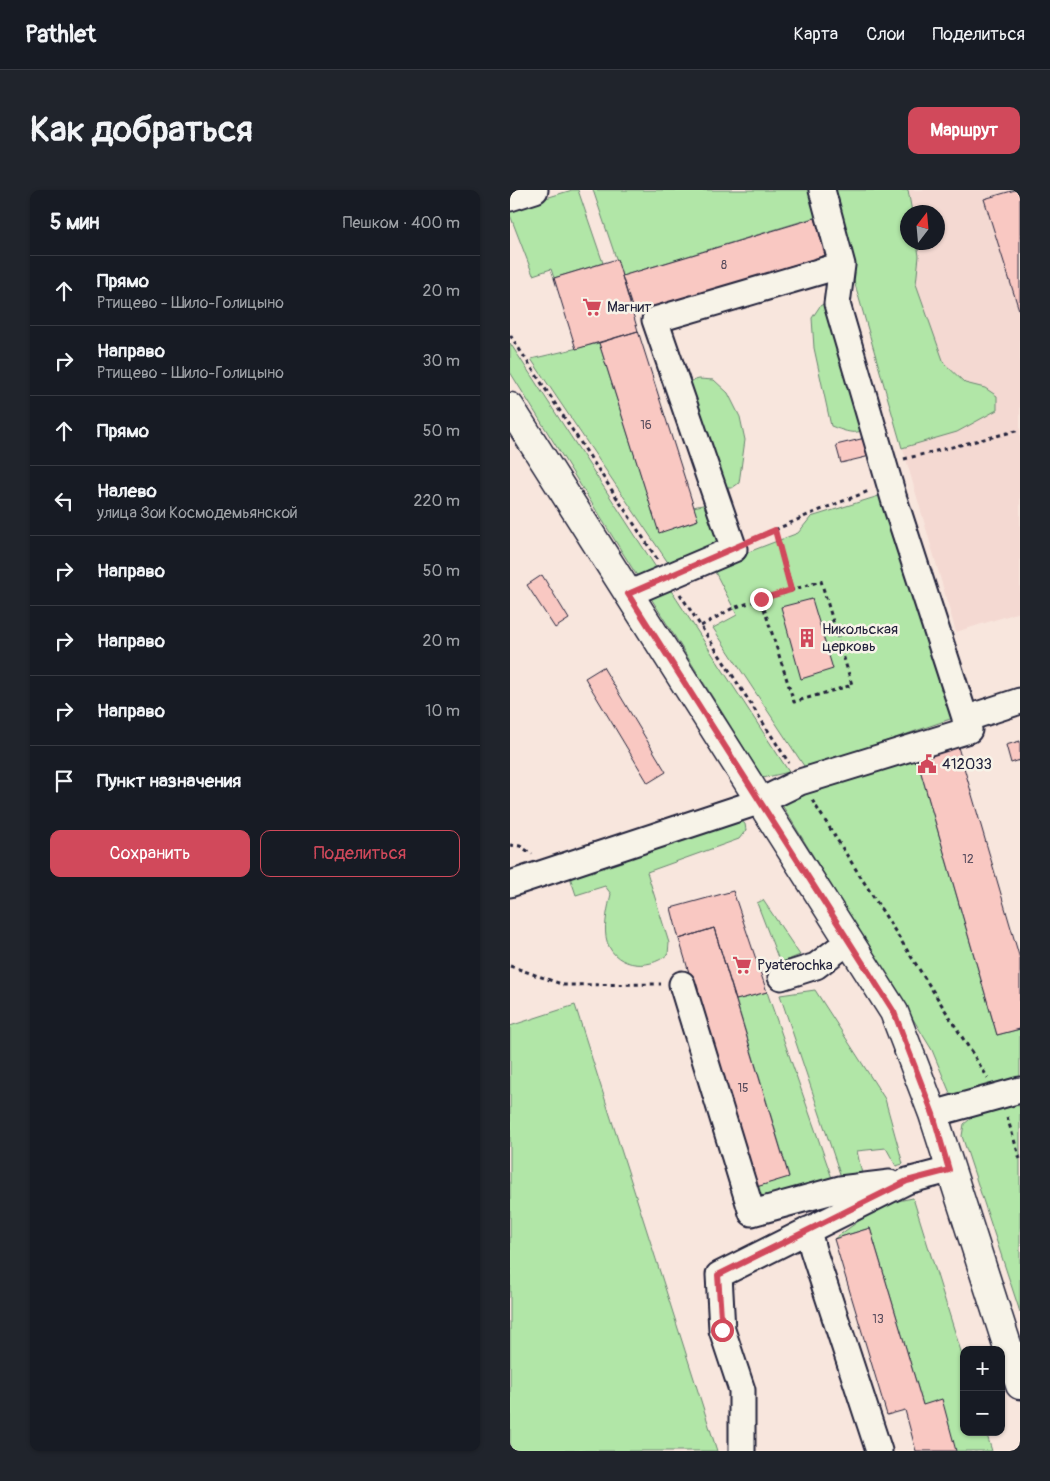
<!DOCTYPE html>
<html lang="ru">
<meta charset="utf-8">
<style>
:root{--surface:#171b24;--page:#20242c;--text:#f1f3f6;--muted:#9ea1a6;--line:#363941;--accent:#d1495b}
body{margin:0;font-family:Pangolin,sans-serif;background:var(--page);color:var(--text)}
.controls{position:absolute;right:15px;bottom:15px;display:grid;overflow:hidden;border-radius:10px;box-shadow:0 1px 4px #0004}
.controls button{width:45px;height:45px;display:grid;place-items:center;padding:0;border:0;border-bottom:1px solid var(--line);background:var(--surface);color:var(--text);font:25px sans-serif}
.compass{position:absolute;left:390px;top:15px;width:45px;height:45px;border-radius:50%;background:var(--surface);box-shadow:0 1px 4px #0004;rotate:16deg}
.stop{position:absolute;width:15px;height:15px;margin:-11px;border:4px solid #d1495b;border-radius:50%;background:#fff}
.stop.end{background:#d1495b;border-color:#fff;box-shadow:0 1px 5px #0008}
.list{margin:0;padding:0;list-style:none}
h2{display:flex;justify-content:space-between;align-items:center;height:65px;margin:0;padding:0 20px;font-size:21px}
h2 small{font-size:16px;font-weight:400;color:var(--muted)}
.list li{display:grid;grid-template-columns:32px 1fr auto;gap:15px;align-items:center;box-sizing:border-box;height:70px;padding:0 20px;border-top:1px solid var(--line)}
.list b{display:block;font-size:19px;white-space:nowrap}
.list p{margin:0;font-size:16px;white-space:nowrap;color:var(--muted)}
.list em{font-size:16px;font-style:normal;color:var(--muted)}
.actions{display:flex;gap:10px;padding:15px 20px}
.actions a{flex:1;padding:11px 0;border:1px solid var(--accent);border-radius:10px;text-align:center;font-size:18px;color:var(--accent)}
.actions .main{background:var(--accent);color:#fff}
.icon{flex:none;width:28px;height:28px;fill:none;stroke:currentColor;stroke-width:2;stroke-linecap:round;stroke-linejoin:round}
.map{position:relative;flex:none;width:510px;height:1261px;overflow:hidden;border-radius:10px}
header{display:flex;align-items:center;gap:30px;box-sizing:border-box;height:70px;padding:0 25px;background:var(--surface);border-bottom:1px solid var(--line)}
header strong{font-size:24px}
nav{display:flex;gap:28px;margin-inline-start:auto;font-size:18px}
.intro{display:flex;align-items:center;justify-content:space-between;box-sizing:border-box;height:120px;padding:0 30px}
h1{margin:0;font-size:35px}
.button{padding:12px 22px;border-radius:10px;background:var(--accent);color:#fff;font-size:18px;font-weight:700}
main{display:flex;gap:30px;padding:0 30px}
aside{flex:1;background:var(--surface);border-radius:10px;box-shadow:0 1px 4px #0004}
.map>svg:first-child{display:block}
</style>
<header>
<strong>Pathlet</strong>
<nav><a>Карта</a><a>Слои</a><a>Поделиться</a></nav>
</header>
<div class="intro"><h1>Как добраться</h1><a class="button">Маршрут</a></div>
<main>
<aside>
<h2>5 мин<small>Пешком · 400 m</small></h2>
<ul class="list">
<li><svg class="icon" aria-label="ahead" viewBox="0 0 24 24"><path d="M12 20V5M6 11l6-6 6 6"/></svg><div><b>Прямо</b><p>Ртищево - Шило-Голицыно</p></div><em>20 m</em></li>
<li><svg class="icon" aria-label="right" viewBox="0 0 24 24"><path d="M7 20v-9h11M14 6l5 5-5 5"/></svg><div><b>Направо</b><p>Ртищево - Шило-Голицыно</p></div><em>30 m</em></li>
<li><svg class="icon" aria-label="ahead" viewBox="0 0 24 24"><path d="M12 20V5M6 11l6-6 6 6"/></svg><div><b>Прямо</b></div><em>50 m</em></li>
<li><svg class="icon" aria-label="left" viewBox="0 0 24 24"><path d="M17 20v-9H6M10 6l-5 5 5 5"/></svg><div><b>Налево</b><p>улица Зои Космодемьянской</p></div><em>220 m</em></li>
<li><svg class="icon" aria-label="right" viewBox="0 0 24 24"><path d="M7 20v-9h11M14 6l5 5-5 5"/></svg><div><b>Направо</b></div><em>50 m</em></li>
<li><svg class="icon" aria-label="right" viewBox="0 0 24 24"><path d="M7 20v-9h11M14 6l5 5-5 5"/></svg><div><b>Направо</b></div><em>20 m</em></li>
<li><svg class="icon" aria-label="right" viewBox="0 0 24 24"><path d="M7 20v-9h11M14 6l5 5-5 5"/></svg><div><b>Направо</b></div><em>10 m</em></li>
<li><svg class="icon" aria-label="arrive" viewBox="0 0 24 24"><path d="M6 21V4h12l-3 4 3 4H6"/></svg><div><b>Пункт назначения</b></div></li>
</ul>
<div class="actions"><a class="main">Сохранить</a><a>Поделиться</a></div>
</aside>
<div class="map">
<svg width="510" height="1261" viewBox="0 0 510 1261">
<rect width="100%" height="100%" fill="#f8e6dd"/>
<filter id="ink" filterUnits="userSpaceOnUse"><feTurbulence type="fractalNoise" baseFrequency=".02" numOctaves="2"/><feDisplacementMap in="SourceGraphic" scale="10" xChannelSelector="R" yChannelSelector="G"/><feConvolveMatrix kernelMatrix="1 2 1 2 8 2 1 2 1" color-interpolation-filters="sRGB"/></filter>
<g filter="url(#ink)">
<path fill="#f4d9d2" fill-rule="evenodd" d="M 318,0 L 510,0 L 510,422 L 446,442 ZM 398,22 L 428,22 L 428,52 L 398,52 Z"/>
<path fill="#b1e6a7" stroke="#6a8471" d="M 62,0 L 68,0 L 93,73 L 44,88 L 41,79 L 23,85 L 0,25 L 0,19 Z
M 83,0 L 309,0 L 316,24 L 112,86 Z
M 318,0 L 398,0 L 402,22 L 398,22 L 398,52 L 407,53 L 409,66 L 406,94 L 434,173 L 455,193 L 475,198 L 487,206 L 487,220 L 447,242 L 392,258 Z
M 318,111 L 339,123 L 349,145 L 369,220 L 370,231 C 347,244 347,246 321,236 L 304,158 L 302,128 L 310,116 Z
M 0,153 L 279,582 L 253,588 L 0,182 Z
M 89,153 L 149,342 L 187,331 L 183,317 L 202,313 L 217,356 L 161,377 L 21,169 Z
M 189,189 L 204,190 L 218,203 L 230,227 L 235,250 L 229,293 L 222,298 L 212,298 L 178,192 Z
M 372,305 L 446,527 L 296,579 L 203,438 L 227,425 L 202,376 L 288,343 L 301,327 Z
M 407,569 L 487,845 L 510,839 L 510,888 L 442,908 L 422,860 L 272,615 L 277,606 Z
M 229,629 L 235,634 L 236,640 L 229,649 L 137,682 L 159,753 L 158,764 C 138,782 101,777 96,747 C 94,734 98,717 101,704 L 95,696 L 66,705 L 58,681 Z
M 253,710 L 290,765 L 270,773 L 247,713 Z
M 305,800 L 375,909 L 393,974 L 386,976 L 376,958 L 347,961 L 352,984 L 332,990 L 270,805 Z
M 257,802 L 323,991 L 250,1016 L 243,998 L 279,986 L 226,810 Z
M 65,815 L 207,1261 L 0,1261 L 0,836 Z
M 507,911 L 510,919 L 510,1122 L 452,946 L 454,934 L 464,926 Z
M 403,1008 L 454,1171 L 454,1242 L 476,1242 L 482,1261 L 446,1261 L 413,1215 L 360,1038 L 324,1049 L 372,1014 Z"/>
<path fill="#f9c8c2" stroke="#22223b" d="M 505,0 L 510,0 L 510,123 L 474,9 Z
M 305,28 L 317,65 L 124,123 L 112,86 Z
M 107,69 L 128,141 L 66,159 L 44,88 Z
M 128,141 L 188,330 L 149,343 L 89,153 Z
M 355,248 L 360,266 L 331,273 L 326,255 Z
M 32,385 L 59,429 L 45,438 L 17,395 Z
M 302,409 L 323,479 L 291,489 L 271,417 Z
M 93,477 L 156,582 L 138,593 L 75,488 Z
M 510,551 L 510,570 L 501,573 L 496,555 Z
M 448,557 L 510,769 L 510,839 L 487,845 L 407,569 Z
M 223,701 L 257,802 L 226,810 L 204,738 L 169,749 L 161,718 Z
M 204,738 L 279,987 L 243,998 L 169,749 Z
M 360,1038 L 413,1215 L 432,1209 L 446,1261 L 406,1261 L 395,1220 L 377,1225 L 324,1049 Z"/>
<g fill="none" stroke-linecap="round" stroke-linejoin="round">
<g stroke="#22223b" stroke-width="29">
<path id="minor" d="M 0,8 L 25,0
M 118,404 L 224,359 L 145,130 L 332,75
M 455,529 L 510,511
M 0,694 L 251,611 L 290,592 L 459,540 L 384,309 L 327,114 L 332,75 L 312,0
M 271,787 L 306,776 L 339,751
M 172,794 L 242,1023 L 330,999 L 380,993
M 423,924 L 510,900
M 298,1040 L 303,1060 L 369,1261
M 232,1261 L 232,1200 L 212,1140 L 209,1085 L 397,991 L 439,980"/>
</g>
<g stroke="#22223b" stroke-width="31">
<path id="major" d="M 0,217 L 384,822 L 423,924 L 510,1195"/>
</g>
<path stroke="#22223b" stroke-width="3" stroke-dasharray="4 4" stroke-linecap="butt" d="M 0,145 L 147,369
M 394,269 L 510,240
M 265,340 L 281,400
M 243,350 L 300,324 L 359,301
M 170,404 L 279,573
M 191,436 L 223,418 L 311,391 L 342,495 L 284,512 L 251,409
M 302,610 L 478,888
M 0,655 L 10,656 L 22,664
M 0,776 L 54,795 L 151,794
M 497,927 L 510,969"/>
<use href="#minor" stroke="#f7f3e8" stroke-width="25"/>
<use href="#major" stroke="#f7f3e8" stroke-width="28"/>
</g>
</g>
<g fill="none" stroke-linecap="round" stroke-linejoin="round" filter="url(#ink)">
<path stroke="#d1495b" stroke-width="6" d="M 212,1140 L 208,1085 L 397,991 L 439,980 L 423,924 L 384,822 L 118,404 L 265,340 L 281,400 L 251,409"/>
</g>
<defs>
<g id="supermarket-bare" transform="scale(1.5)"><path d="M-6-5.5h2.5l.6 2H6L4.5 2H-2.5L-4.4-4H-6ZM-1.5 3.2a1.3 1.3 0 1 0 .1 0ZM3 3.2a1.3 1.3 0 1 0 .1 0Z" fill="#d1495b" stroke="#f7f3e8" stroke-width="2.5" paint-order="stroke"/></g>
<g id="building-bare" transform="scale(1.5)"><path d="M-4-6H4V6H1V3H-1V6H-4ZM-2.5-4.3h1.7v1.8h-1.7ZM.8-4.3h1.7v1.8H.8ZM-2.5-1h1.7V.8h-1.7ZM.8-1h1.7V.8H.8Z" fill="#d1495b" stroke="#f7f3e8" stroke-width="2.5" paint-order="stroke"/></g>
<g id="civic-bare" transform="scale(1.5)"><path d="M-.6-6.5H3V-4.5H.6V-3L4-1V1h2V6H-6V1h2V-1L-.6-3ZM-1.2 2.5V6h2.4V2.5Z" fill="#d1495b" stroke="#f7f3e8" stroke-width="2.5" paint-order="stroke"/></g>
</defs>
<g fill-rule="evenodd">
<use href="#supermarket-bare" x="82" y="117"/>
<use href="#building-bare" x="297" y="448"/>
<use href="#civic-bare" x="417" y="574"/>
<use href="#supermarket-bare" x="232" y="775"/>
</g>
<g text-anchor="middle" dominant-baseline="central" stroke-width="5" stroke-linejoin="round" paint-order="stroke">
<g font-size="12" fill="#584c5d">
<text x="214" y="75">8</text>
<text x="136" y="235">16</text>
<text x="458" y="669">12</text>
<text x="233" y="898">15</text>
<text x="368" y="1129">13</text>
</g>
<g font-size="15" fill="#22223b" stroke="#f7f3e8" text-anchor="start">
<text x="97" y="117">Магнит</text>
<text x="312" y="439">Никольская<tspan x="312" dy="17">церковь</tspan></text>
<text x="432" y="574">412033</text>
<text x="247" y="775">Pyaterochka</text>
</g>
</g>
</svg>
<div class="controls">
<button>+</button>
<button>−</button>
</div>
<svg class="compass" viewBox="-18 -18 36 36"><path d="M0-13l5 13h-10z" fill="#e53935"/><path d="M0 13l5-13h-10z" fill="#9ea1a6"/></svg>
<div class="stop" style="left:212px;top:1140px"></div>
<div class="stop end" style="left:251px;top:409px"></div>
</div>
</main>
